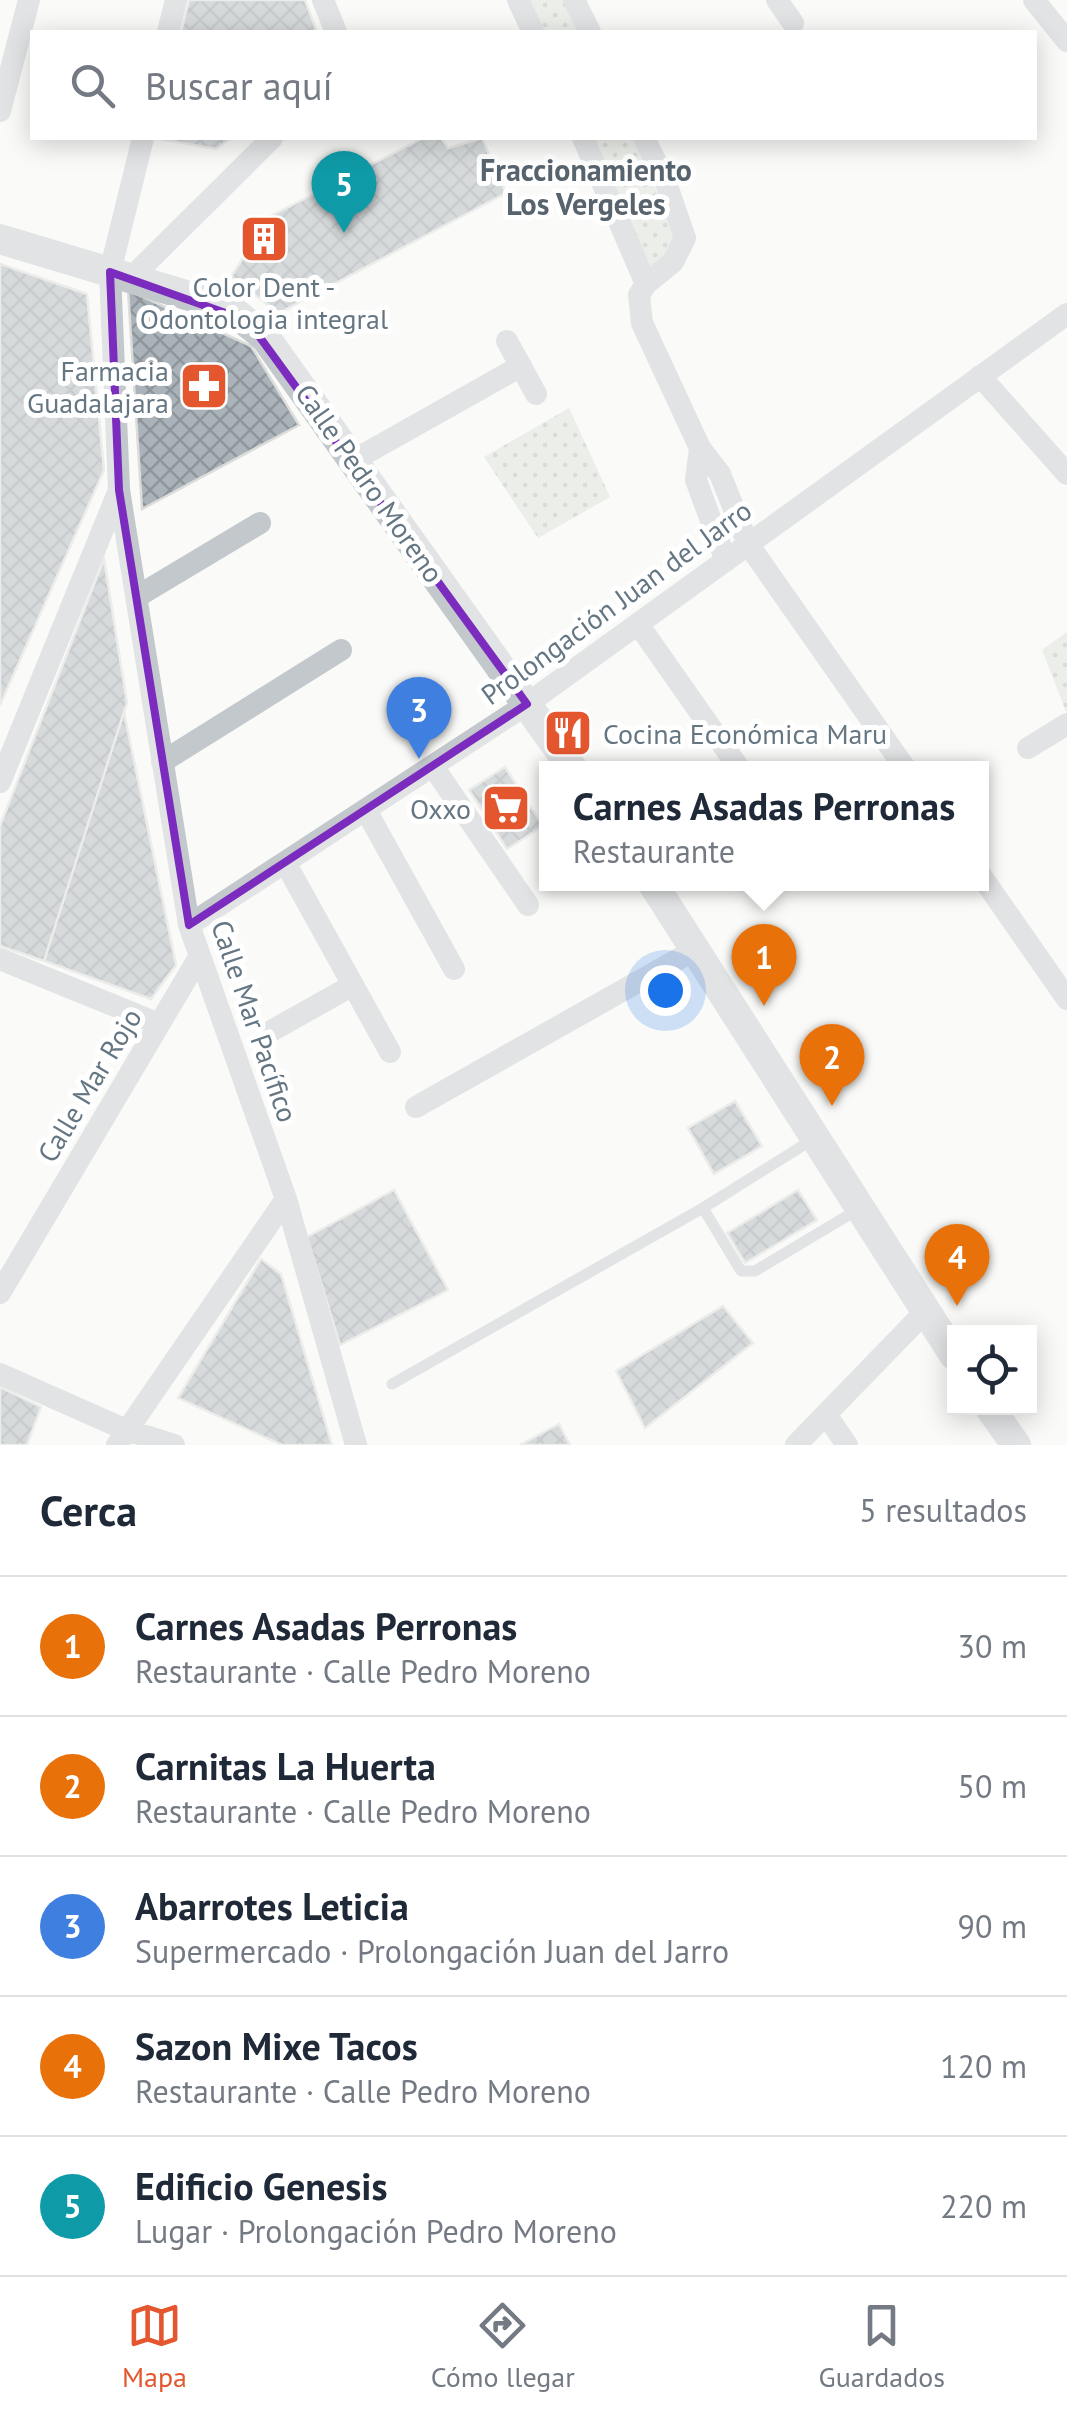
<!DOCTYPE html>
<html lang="es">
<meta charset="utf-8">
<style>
:root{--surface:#fff;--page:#f2f2f3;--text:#1f2937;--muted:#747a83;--line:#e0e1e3;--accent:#e4572e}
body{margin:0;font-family:"PT Sans",sans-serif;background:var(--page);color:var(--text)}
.controls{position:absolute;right:30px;bottom:30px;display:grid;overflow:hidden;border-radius:0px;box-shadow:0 5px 25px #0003}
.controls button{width:90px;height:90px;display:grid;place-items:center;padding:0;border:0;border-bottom:2px solid var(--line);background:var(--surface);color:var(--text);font:50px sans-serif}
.you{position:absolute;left:665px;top:990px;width:35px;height:35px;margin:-25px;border:8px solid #fff;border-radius:50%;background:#1a73e8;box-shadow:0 0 0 15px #1a73e833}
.badge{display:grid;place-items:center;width:65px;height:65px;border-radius:50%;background:var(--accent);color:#fff;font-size:32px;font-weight:700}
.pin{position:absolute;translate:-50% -82px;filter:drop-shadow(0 2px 5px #0008)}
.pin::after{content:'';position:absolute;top:52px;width:35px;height:30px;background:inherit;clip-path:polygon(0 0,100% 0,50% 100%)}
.popup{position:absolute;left:539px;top:761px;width:450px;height:130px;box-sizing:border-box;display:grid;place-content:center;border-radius:0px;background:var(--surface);filter:drop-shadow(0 2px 8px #0005);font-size:32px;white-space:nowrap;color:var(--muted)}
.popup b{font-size:38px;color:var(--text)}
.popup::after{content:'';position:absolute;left:50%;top:100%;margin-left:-20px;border:20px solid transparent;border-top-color:var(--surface)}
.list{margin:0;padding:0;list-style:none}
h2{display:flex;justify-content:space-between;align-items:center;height:130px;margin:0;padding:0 40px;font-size:42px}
h2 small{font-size:32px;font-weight:400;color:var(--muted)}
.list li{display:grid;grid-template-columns:65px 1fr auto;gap:30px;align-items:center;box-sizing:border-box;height:140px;padding:0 40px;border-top:2px solid var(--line)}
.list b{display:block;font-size:38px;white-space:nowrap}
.list p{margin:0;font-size:32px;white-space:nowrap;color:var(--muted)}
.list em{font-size:32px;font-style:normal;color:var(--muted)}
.icon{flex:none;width:55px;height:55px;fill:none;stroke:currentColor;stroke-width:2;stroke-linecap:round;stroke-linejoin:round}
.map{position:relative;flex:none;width:1067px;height:1445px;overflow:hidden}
.search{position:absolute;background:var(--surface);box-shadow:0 5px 25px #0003;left:30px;right:30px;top:30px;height:110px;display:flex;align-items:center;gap:25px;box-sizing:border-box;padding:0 35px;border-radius:0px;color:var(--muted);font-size:38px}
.sheet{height:830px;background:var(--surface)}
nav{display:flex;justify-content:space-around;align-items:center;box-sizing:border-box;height:140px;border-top:2px solid var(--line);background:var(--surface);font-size:28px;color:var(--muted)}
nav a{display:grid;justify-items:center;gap:5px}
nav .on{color:var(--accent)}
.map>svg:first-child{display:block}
</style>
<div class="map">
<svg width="1067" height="1445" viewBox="0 0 1067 1445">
<defs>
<pattern id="grass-dots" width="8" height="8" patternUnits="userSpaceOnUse" patternTransform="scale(2.5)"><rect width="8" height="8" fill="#dadfd7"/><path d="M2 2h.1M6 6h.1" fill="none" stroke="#b4b9b4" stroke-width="1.8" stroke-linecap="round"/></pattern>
<pattern id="building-cross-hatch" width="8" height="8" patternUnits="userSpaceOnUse" patternTransform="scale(2.5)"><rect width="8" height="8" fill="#aab3b9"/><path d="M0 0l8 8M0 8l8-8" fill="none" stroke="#8e969c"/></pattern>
</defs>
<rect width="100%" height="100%" fill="#fafaf8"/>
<path fill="url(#grass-dots)" d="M 526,0 L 564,0 L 581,32 L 541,32 Z
M 588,138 L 634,138 L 677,239 L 673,249 L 649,272 Z
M 569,408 L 610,497 L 538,538 L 484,457 Z
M 1067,632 L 1067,714 L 1042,650 Z"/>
<path fill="url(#building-cross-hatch)" stroke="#dcdcda" stroke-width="2.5" d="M 189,0 L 305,0 L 317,32 L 181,32 Z
M 155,138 L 232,138 L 216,149 Z
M 423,138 L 441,138 L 448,148 L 482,138 L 506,193 L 279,313 L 231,277 L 269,217 Z
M 265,224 L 278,235 L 260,253 L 251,242 Z
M 0,264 L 87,294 L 104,470 L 0,705 Z
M 128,290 L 251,346 L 299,425 L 142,509 Z
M 104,559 L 127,703 L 44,961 L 0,946 L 0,826 Z
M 124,712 L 176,965 L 151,999 L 44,961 Z
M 505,767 L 543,826 L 507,849 L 469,790 Z
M 735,1101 L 762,1146 L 714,1174 L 688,1128 Z
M 394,1190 L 448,1290 L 340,1345 L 307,1237 Z
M 798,1190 L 817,1220 L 745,1263 L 727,1233 Z
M 261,1259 L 281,1274 L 332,1445 L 282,1445 L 178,1398 Z
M 723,1306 L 753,1343 L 645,1428 L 616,1371 Z
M 0,1387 L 41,1407 L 27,1445 L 0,1445 Z
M 559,1424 L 570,1445 L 520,1445 Z"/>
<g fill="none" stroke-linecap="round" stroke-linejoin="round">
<path stroke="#c3c8cc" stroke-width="11" d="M 703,1208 L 741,1271 L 755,1271 L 857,1210
M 392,1384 L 703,1208 L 815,1138"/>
<path stroke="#c3c8cc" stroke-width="22" d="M 323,0 L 336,32
M 518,0 L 533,32
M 574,0 L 590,32
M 777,0 L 793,23
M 1034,0 L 1067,41
M 168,32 L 176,0
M 0,111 L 29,0
M 583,138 L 646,284
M 644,138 L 665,180 L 685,238 L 673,262 L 646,284 L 639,295 L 642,323 L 700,448 L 720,474 L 748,544 L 905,768
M 132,277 L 272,138
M 507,341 L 536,394
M 980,376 L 1067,474
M 700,448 L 696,480 L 726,561
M 354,460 L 521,366
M 119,490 L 189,925 L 286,1199 L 356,1445
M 138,596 L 260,523
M 638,624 L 739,768
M 1028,748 L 1067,724
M 162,762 L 341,650
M 434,768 L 528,905
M 0,782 L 119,490 L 110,272 L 143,138
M 367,812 L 454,969
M 286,864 L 390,1052
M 982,877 L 1067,999
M 189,925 L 527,704 L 1067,314
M 0,959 L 159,1024
M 273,1030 L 353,985
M 416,1107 L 698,948
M 0,1293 L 198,959
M 0,1374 L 124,1429 L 174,1445
M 827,1416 L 847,1445
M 117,1445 L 286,1199
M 796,1445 L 925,1312"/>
<path stroke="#c3c8cc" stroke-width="30" d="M 0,239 L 229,308 L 265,337 L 572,768
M 653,884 L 954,1355
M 990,1408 L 1016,1445"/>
</g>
<path d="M0 0H1067V1445H0ZM 110,272 L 248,321 L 527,704 L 189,925 L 119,490 Z" fill="#fafaf8" fill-opacity=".55" fill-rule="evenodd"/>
<path fill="none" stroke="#7b2cbf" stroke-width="8" stroke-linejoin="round" d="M 110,272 L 248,321 L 527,704 L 189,925 L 119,490 Z"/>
<defs>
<g id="building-square" transform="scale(2.5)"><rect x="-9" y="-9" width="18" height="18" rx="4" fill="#e4572e" stroke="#fff"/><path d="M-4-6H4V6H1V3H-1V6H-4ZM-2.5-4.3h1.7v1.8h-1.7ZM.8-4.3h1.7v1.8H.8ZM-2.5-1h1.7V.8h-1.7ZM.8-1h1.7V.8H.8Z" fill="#fff"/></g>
<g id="pharmacy-square" transform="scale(2.5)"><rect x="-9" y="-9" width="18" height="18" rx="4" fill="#e4572e" stroke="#fff"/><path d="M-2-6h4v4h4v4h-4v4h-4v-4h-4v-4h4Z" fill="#fff"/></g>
<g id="restaurant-square" transform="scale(2.5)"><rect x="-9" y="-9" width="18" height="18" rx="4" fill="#e4572e" stroke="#fff"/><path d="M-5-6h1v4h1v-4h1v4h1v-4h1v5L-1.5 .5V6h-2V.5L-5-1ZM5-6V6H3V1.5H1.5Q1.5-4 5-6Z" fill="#fff"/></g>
<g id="supermarket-square" transform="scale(2.5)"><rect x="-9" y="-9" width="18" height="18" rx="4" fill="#e4572e" stroke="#fff"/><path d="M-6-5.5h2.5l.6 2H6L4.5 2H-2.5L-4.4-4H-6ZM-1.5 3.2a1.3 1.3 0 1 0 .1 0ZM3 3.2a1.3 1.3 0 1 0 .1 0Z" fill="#fff"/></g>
</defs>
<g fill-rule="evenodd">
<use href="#building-square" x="264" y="239"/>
<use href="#pharmacy-square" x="204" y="386"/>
<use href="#restaurant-square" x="568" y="733"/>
<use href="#supermarket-square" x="506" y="808"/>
</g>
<g text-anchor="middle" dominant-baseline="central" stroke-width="10" stroke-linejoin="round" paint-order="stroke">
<g font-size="28" fill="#657683" stroke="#fff" text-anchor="end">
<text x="264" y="286" text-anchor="middle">Color Dent -<tspan x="264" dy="32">Odontologia integral</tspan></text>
<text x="169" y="370">Farmacia<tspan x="169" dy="32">Guadalajara</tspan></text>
<text x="603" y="733" text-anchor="start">Cocina Económica Maru</text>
<text x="471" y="808">Oxxo</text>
</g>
<g font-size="28" fill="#657683" stroke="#fff">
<text transform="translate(370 483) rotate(55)">Calle Pedro Moreno</text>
<text transform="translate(616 602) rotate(-36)">Prolongación Juan del Jarro</text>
<text transform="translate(255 1021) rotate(71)">Calle Mar Pacífico</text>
<text transform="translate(89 1085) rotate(-59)">Calle Mar Rojo</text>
</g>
<g font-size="30" font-weight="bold" fill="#57646e" stroke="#fff">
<text x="586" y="169">Fraccionamiento<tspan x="586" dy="34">Los Vergeles</tspan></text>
</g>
</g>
</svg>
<div class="controls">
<button><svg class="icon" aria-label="locate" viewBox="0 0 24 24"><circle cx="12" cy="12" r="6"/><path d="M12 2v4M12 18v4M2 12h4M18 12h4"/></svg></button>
</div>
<div class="you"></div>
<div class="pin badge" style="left:764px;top:1006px;background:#e8710a">1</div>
<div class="popup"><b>Carnes Asadas Perronas</b>Restaurante</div>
<div class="pin badge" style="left:832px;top:1106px;background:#e8710a">2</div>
<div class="pin badge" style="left:419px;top:759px;background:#3f7fe0">3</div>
<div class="pin badge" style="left:957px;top:1306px;background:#e8710a">4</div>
<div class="pin badge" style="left:344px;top:233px;background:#0f9aa8">5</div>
<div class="search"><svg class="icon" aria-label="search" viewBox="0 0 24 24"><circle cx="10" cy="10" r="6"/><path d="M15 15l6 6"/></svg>Buscar aquí</div>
</div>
<section class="sheet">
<h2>Cerca<small>5 resultados</small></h2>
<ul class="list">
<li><span class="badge" style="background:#e8710a">1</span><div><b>Carnes Asadas Perronas</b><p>Restaurante · Calle Pedro Moreno</p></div><em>30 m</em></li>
<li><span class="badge" style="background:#e8710a">2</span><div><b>Carnitas La Huerta</b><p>Restaurante · Calle Pedro Moreno</p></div><em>50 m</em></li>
<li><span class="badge" style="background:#3f7fe0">3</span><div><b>Abarrotes Leticia</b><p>Supermercado · Prolongación Juan del Jarro</p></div><em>90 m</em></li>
<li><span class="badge" style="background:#e8710a">4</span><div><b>Sazon Mixe Tacos</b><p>Restaurante · Calle Pedro Moreno</p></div><em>120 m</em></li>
<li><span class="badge" style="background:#0f9aa8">5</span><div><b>Edificio Genesis</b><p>Lugar · Prolongación Pedro Moreno</p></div><em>220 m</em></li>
</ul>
</section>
<nav>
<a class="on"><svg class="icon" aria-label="map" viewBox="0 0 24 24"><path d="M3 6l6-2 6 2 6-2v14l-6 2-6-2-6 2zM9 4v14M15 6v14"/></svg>Mapa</a>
<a><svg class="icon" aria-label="directions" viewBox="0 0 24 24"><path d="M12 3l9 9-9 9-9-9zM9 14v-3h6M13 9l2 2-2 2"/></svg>Cómo llegar</a>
<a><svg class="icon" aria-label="saved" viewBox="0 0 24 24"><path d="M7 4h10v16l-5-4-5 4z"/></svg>Guardados</a>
</nav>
